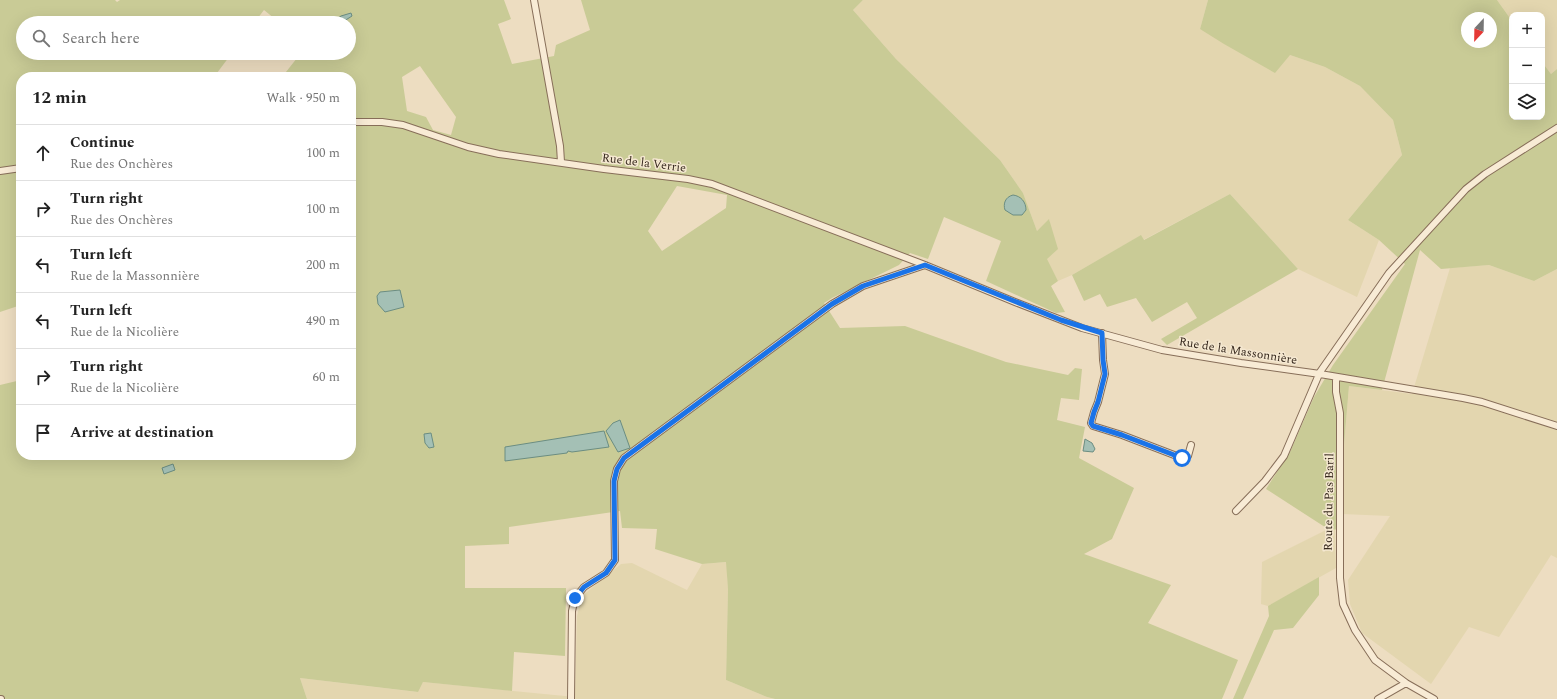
<!DOCTYPE html>
<meta charset="utf-8">
<style>
:root{--surface:#fff;--page:#f6f6f6;--text:#222;--muted:#767676;--line:#e0e0e0}
body{margin:0;font-family:Spectral,serif;background:var(--page);color:var(--text)}
.controls{position:absolute;right:12px;top:12px;display:grid;overflow:hidden;border-radius:8px;box-shadow:0 4px 16px #0002}
.controls button{width:36px;height:36px;display:grid;place-items:center;padding:0;border:0;border-bottom:1px solid var(--line);background:var(--surface);color:var(--text);font:20px sans-serif}
.compass{position:absolute;left:1461px;top:12px;width:36px;height:36px;border-radius:50%;background:var(--surface);box-shadow:0 4px 16px #0002;rotate:202deg}
.stop{position:absolute;width:12px;height:12px;margin:-9px;border:3px solid #1a73e8;border-radius:50%;background:#fff}
.stop.end{background:#1a73e8;border-color:#fff;box-shadow:0 1px 4px #0008}
.list{margin:0;padding:0;list-style:none}
h2{display:flex;justify-content:space-between;align-items:center;height:52px;margin:0;padding:0 16px;font-size:17px}
h2 small{font-size:13px;font-weight:400;color:var(--muted)}
.list li{display:grid;grid-template-columns:26px 1fr auto;gap:12px;align-items:center;box-sizing:border-box;height:56px;padding:0 16px;border-top:1px solid var(--line)}
.list b{display:block;font-size:15px;white-space:nowrap}
.list p{margin:0;font-size:13px;white-space:nowrap;color:var(--muted)}
.list em{font-size:13px;font-style:normal;color:var(--muted)}
.icon{flex:none;width:22px;height:22px;fill:none;stroke:currentColor;stroke-width:2;stroke-linecap:round;stroke-linejoin:round}
.map{position:relative;flex:none;width:1557px;height:699px;overflow:hidden}
.search{position:absolute;background:var(--surface);box-shadow:0 4px 16px #0002;left:16px;top:16px;width:340px;height:44px;display:flex;align-items:center;gap:10px;box-sizing:border-box;padding:0 14px;border-radius:22px;color:var(--muted);font-size:15px}
.panel{position:absolute;background:var(--surface);box-shadow:0 4px 16px #0002;left:16px;top:72px;width:340px;height:388px;border-radius:16px}
.map>svg:first-child{display:block}
</style>
<div class="map">
<svg width="1557" height="699" viewBox="0 0 1557 699">
<rect width="100%" height="100%" fill="#edddc1"/>
<path fill="#e3d6af" d="M 863,0 L 1208,0 L 1200,29 L 1290,55 L 1325,67 L 1360,86 L 1393,120 L 1402,155 L 1348,220 L 1379,240 L 1357,297 L 1298,269 L 1230,194 L 1143,240 L 1140,236 L 1072,275 L 1058,281 L 1046,259 L 1050,220 L 1037,231 L 1023,193 L 1000,160 L 896,59 L 853,10 Z
M 1497,0 L 1557,0 L 1557,69 L 1551,74 L 1542,62 L 1542,15 L 1512,15 L 1512,21 Z
M 1489,265 L 1534,281 L 1557,269 L 1557,558 L 1551,555 L 1499,637 L 1469,627 L 1431,684 L 1362,633 L 1350,604 L 1348,580 L 1390,516 L 1342,514 L 1344,445 L 1349,386 L 1412,394 L 1450,268 Z
M 1328,529 L 1335,529 L 1336,568 L 1268,606 L 1261,604 L 1262,562 Z
M 727,562 L 728,589 L 726,680 L 767,697 L 775,699 L 307,699 L 300,678 L 417,692 L 423,682 L 575,697 L 577,616 L 582,596 L 621,564 L 632,563 L 687,590 L 702,564 Z"/>
<path fill="#c9cb96" fill-rule="evenodd" d="M 0,0 L 115,0 L 117,2 L 120,0 L 504,0 L 511,19 L 498,24 L 512,64 L 554,56 L 556,45 L 590,30 L 581,0 L 863,0 L 853,10 L 896,59 L 1000,160 L 1023,193 L 1037,231 L 1049,219 L 1058,249 L 1047,259 L 1058,281 L 1051,286 L 1065,312 L 1056,313 L 986,281 L 1001,241 L 944,217 L 928,259 L 910,253 L 899,265 L 832,298 L 824,303 L 840,328 L 905,326 L 1006,362 L 1068,375 L 1075,368 L 1082,369 L 1079,400 L 1061,398 L 1057,420 L 1085,427 L 1079,458 L 1134,488 L 1112,539 L 1084,554 L 1171,585 L 1148,623 L 1238,660 L 1222,699 L 775,699 L 767,697 L 726,680 L 728,589 L 726,562 L 702,564 L 655,549 L 657,529 L 622,528 L 620,511 L 509,527 L 509,544 L 465,546 L 465,588 L 566,588 L 565,656 L 514,652 L 512,691 L 423,682 L 418,692 L 300,678 L 307,699 L 0,699 L 0,385 L 21,380 L 21,455 L 351,455 L 351,77 L 282,77 L 301,53 L 349,53 L 349,23 L 280,23 L 264,10 L 254,23 L 23,23 L 23,53 L 232,53 L 214,77 L 21,77 L 21,305 L 0,312 ZM 420,66 L 456,117 L 451,135 L 433,130 L 426,117 L 407,111 L 402,77 ZM 677,186 L 727,195 L 726,208 L 662,251 L 648,231 Z
M 1208,0 L 1497,0 L 1512,21 L 1512,117 L 1542,117 L 1542,62 L 1551,74 L 1557,69 L 1557,269 L 1534,281 L 1489,265 L 1441,269 L 1420,250 L 1382,390 L 1349,386 L 1344,445 L 1343,530 L 1328,529 L 1266,489 L 1290,452 L 1314,397 L 1333,365 L 1405,264 L 1379,240 L 1348,220 L 1402,155 L 1393,120 L 1360,86 L 1325,67 L 1290,55 L 1275,73 L 1224,44 L 1200,29 ZM 1467,18 L 1491,18 L 1491,42 L 1467,42 Z
M 1230,194 L 1298,269 L 1167,345 L 1161,339 L 1197,318 L 1187,302 L 1152,322 L 1136,298 L 1107,307 L 1100,294 L 1084,301 L 1072,275 L 1141,235 L 1144,240 Z
M 1319,577 L 1319,595 L 1293,628 L 1274,630 L 1243,699 L 1233,699 L 1269,616 L 1268,606 Z"/>
<path fill="#a4c0b5" stroke="#6b8d82" d="M 351,13 L 352,16 L 341,23 L 335,23 L 334,21 L 341,16 Z
M 1013,195 C 1021,196 1026,202 1026,210 L 1022,215 L 1013,215 L 1005,210 C 1003,204 1005,197 1013,195 Z
M 400,290 L 404,307 L 385,312 L 378,304 L 377,296 L 380,292 Z
M 620,420 L 630,448 L 618,452 L 606,431 L 613,423 Z
M 604,431 L 609,447 L 572,452 L 568,451 L 567,453 L 505,461 L 505,447 Z
M 431,433 L 434,447 L 429,448 L 425,443 L 424,434 Z
M 1085,439 L 1092,443 L 1095,449 L 1093,452 L 1083,451 Z
M 173,464 L 175,470 L 164,474 L 162,468 Z"/>
<g fill="none" stroke-linecap="round" stroke-linejoin="round">
<g stroke="#876e59" stroke-width="8">
<path id="street" d="M 534,0 L 560,146 L 561,162
M 351,122 L 382,122 L 403,125 L 468,147 L 499,154 L 604,169 L 688,179 L 712,184 L 925,265 L 1015,302 L 1082,328 L 1162,350 L 1241,363 L 1320,374 L 1463,398 L 1482,402 L 1557,426
M 0,171 L 21,168
M 1102,333 L 1103,360 L 1105,374 L 1098,402 L 1094,412 L 1091,423 L 1093,426 L 1122,435 L 1182,458 L 1186,458 L 1188,456 L 1191,445
M 1336,378 L 1336,392 L 1340,413 L 1340,578 L 1343,604 L 1355,630 L 1375,660 L 1406,683 L 1434,699
M 1236,511 L 1265,481 L 1284,456 L 1320,372 L 1389,273 L 1466,189 L 1485,174 L 1557,128
M 0,699 L 1,699
M 571,699 L 572,611 L 575,598 L 584,587 L 606,573 L 615,560 L 614,481 L 617,469 L 624,458 L 832,304 L 863,286 L 925,265
M 1378,699 L 1406,683"/>
</g>
<use href="#street" stroke="#f8ebd5" stroke-width="6"/>
</g>
<g fill="none" stroke-linecap="round" stroke-linejoin="round">
<path stroke="#1a73e8" stroke-width="5" d="M 575,598 L 584,587 L 606,573 L 615,560 L 614,481 L 617,469 L 624,458 L 832,304 L 863,286 L 925,265 L 1061,320 L 1102,333 L 1103,360 L 1105,374 L 1098,402 L 1094,412 L 1091,423 L 1093,426 L 1122,435 L 1182,458"/>
</g>
<g text-anchor="middle" dominant-baseline="central" stroke-width="3" stroke-linejoin="round" paint-order="stroke">
<g font-size="12" fill="#36281d" stroke="#f5e8d1">
<text transform="translate(644 163) rotate(7)">Rue de la Verrie</text>
<text transform="translate(1238 351) rotate(9)">Rue de la Massonnière</text>
<text transform="translate(1329 502) rotate(-89)">Route du Pas Baril</text>
</g>
</g>
</svg>
<div class="controls">
<button>+</button>
<button>−</button>
<button><svg class="icon" aria-label="layers" viewBox="0 0 24 24"><path d="M12 4l9 5-9 5-9-5zM3 14l9 5 9-5"/></svg></button>
</div>
<svg class="compass" viewBox="-18 -18 36 36"><path d="M0-13l5 13h-10z" fill="#e53935"/><path d="M0 13l5-13h-10z" fill="#767676"/></svg>
<div class="stop" style="left:1182px;top:458px"></div>
<div class="stop end" style="left:575px;top:598px"></div>
<div class="search"><svg class="icon" aria-label="search" viewBox="0 0 24 24"><circle cx="10" cy="10" r="6"/><path d="M15 15l6 6"/></svg>Search here</div>
<section class="panel">
<h2>12 min<small>Walk · 950 m</small></h2>
<ul class="list">
<li><svg class="icon" aria-label="ahead" viewBox="0 0 24 24"><path d="M12 20V5M6 11l6-6 6 6"/></svg><div><b>Continue</b><p>Rue des Onchères</p></div><em>100 m</em></li>
<li><svg class="icon" aria-label="right" viewBox="0 0 24 24"><path d="M7 20v-9h11M14 6l5 5-5 5"/></svg><div><b>Turn right</b><p>Rue des Onchères</p></div><em>100 m</em></li>
<li><svg class="icon" aria-label="left" viewBox="0 0 24 24"><path d="M17 20v-9H6M10 6l-5 5 5 5"/></svg><div><b>Turn left</b><p>Rue de la Massonnière</p></div><em>200 m</em></li>
<li><svg class="icon" aria-label="left" viewBox="0 0 24 24"><path d="M17 20v-9H6M10 6l-5 5 5 5"/></svg><div><b>Turn left</b><p>Rue de la Nicolière</p></div><em>490 m</em></li>
<li><svg class="icon" aria-label="right" viewBox="0 0 24 24"><path d="M7 20v-9h11M14 6l5 5-5 5"/></svg><div><b>Turn right</b><p>Rue de la Nicolière</p></div><em>60 m</em></li>
<li><svg class="icon" aria-label="arrive" viewBox="0 0 24 24"><path d="M6 21V4h12l-3 4 3 4H6"/></svg><div><b>Arrive at destination</b></div></li>
</ul>
</section>
</div>
